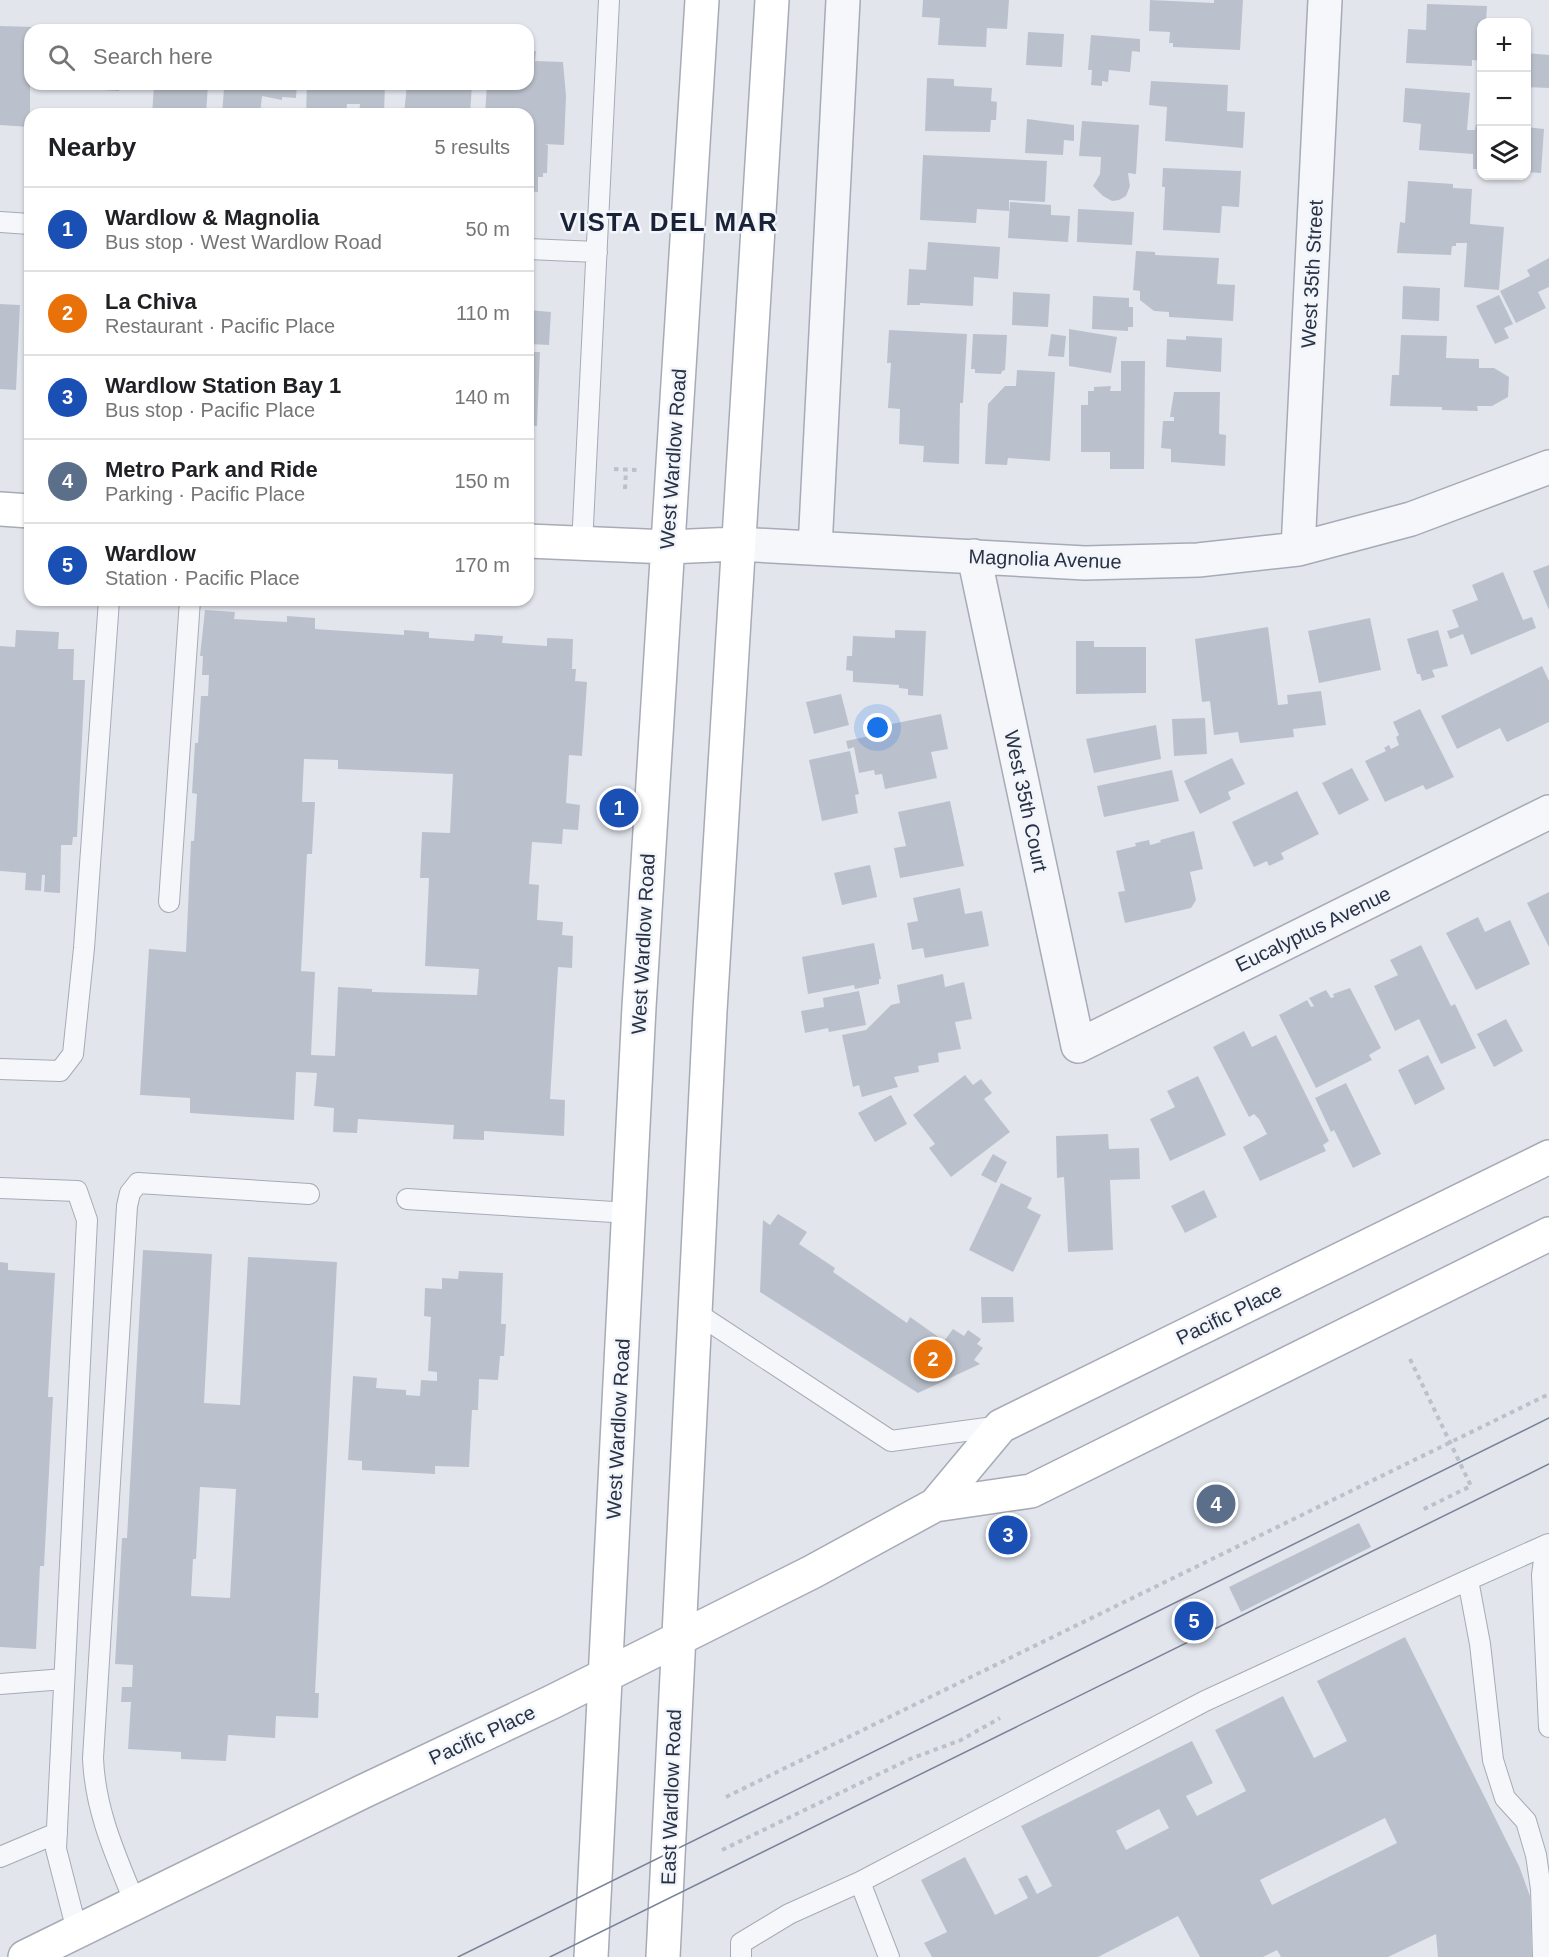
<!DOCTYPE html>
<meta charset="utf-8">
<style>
:root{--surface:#fff;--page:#f6f6f6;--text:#202124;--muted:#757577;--line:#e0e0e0;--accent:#d93025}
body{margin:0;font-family:Arial,sans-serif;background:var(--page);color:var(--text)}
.controls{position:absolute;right:18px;top:18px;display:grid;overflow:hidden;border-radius:12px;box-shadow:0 2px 4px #0004}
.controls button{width:54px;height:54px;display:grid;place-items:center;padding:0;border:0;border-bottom:2px solid var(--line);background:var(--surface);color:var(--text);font:30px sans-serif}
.you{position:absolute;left:878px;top:728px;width:21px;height:21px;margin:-15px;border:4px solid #fff;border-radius:50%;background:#1a73e8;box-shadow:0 0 0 9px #1a73e833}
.badge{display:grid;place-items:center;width:39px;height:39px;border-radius:50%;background:var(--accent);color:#fff;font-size:20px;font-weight:700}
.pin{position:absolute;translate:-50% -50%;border:3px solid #fff;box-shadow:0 2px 6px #0006}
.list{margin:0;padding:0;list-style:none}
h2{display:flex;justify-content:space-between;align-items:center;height:78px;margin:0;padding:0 24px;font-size:26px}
h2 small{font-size:20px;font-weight:400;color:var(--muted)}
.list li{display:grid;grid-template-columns:39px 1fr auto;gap:18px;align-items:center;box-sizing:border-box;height:84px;padding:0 24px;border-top:2px solid var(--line)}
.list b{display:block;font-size:22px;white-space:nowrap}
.list p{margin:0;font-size:20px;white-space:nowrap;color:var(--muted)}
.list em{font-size:20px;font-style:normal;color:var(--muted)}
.icon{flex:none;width:33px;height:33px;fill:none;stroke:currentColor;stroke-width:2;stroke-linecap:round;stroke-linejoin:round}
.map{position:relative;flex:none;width:1549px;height:1957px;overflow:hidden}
.search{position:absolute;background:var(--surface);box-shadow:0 2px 4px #0004;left:24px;top:24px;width:510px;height:66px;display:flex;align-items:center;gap:15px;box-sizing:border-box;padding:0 21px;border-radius:18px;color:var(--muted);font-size:22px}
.panel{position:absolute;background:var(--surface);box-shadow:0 2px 4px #0004;left:24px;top:108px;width:510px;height:498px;border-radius:18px}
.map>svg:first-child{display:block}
</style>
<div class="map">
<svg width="1549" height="1957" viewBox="0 0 1549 1957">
<rect width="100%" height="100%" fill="#e2e5ec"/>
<path fill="#bbc1cc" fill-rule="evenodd" d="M 923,0 L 1009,0 L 1007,29 L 987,28 L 986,47 L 938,45 L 940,18 L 922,17 Z
M 1150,0 L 1214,3 L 1214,0 L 1243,0 L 1240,50 L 1173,47 L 1173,43 L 1169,43 L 1170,32 L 1149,31 Z
M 1427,4 L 1487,6 L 1486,22 L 1482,22 L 1482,61 L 1472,60 L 1472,66 L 1406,63 L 1408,29 L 1426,30 Z
M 0,26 L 35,27 L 35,30 L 30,30 L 30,127 L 0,125 Z
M 1028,32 L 1064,34 L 1062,67 L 1026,65 Z
M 1091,35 L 1140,39 L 1140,52 L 1132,51 L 1130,72 L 1109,70 L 1108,82 L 1102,81 L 1102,86 L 1091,85 L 1092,70 L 1088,70 Z
M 528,51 L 536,51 L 535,61 L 563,62 L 566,96 L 564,145 L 545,144 L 548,145 L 547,173 L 543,173 L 543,177 L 538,177 L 538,192 L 528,191 L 528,114 L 485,114 L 487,84 L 528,84 Z
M 1526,53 L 1549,55 L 1549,88 L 1526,87 Z
M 927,78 L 954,79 L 954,86 L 992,88 L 991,101 L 997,102 L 996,120 L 991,120 L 990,132 L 925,131 Z
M 1151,81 L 1228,85 L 1227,111 L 1245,112 L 1243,148 L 1165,141 L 1167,107 L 1149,105 Z
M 51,84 L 120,84 L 119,91 L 51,87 Z
M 157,84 L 208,84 L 206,114 L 152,114 L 154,86 Z
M 238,84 L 297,84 L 296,98 L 282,97 L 282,100 L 262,96 L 260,114 L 222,114 L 224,89 L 237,90 Z
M 307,84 L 385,84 L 384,114 L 359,114 L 360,104 L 347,104 L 346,114 L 306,114 Z
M 407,84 L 472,84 L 470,114 L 404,114 Z
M 1405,88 L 1470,93 L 1467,130 L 1475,130 L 1476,125 L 1482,125 L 1482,169 L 1473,169 L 1473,154 L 1419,150 L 1421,124 L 1403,122 Z
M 1027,119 L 1074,125 L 1074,141 L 1064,140 L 1063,155 L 1025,153 Z
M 1082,121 L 1139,125 L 1136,174 L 1128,173 L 1130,186 L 1126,196 L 1119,200 L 1112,201 L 1103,196 L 1093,186 L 1100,174 L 1101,157 L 1079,156 Z
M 1526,127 L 1544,129 L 1541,173 L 1526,172 Z
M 923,155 L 1047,161 L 1045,202 L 1009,200 L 1009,211 L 977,209 L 976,223 L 920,220 Z
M 1163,168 L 1241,171 L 1239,207 L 1222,206 L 1220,233 L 1163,230 L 1165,187 L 1162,187 Z
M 1408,181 L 1453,184 L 1453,188 L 1472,189 L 1470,224 L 1504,227 L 1499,290 L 1464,287 L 1467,243 L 1456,243 L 1456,246 L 1452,246 L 1451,255 L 1397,253 L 1400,222 L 1405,223 Z
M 1010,202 L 1051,205 L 1051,215 L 1070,216 L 1068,242 L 1008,238 Z
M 1078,209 L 1134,212 L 1132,245 L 1077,242 Z
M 928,242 L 1000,247 L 998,279 L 974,277 L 973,306 L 920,303 L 920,305 L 907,305 L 909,269 L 926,270 Z
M 1136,251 L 1155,252 L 1155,255 L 1219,258 L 1217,284 L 1235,285 L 1233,321 L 1169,317 L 1169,312 L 1154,311 L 1140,300 L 1140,291 L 1133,290 Z
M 1549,258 L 1549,287 L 1538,292 L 1546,308 L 1516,323 L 1500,291 L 1530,276 L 1527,270 Z
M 1403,286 L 1440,288 L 1439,321 L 1402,319 Z
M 1013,292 L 1050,294 L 1048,327 L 1012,325 Z
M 1499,295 L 1513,324 L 1504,328 L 1509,338 L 1495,344 L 1476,306 Z
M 1093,296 L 1129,298 L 1129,307 L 1133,307 L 1133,327 L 1128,327 L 1128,331 L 1092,329 Z
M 0,304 L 20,305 L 16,390 L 0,389 Z
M 528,310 L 551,312 L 549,345 L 528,344 Z
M 1069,329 L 1117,337 L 1111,373 L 1069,366 Z
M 889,330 L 967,334 L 963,403 L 960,403 L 959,464 L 923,462 L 924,446 L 899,444 L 900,409 L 888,408 L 891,363 L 887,363 Z
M 973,334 L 1007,335 L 1005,370 L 1002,371 L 1001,374 L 975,373 L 975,369 L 971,369 Z
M 1051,334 L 1066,336 L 1064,357 L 1048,356 Z
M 1401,335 L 1447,336 L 1446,358 L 1479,359 L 1479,368 L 1494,368 L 1509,377 L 1508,397 L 1492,406 L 1477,406 L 1478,411 L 1442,410 L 1442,407 L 1390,406 L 1392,375 L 1399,375 Z
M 1186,336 L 1222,338 L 1221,372 L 1166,367 L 1167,339 L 1186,340 Z
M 528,352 L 540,352 L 537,426 L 528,425 Z
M 1121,361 L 1145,361 L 1144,469 L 1110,469 L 1110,452 L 1081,452 L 1081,405 L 1088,405 L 1088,391 L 1094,391 L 1094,387 L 1111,386 L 1110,391 L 1121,391 Z
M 1017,370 L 1055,372 L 1050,461 L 1008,458 L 1007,465 L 985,464 L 988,404 L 1005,386 L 1016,386 Z
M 1174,392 L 1220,392 L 1219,434 L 1226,435 L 1225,466 L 1171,462 L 1171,449 L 1161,448 L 1163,421 L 1174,421 L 1174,417 L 1170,417 Z
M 1549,565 L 1549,610 L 1533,571 Z
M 1503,572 L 1523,620 L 1532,617 L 1536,628 L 1471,655 L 1463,634 L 1450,639 L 1447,631 L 1459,627 L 1452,610 L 1478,600 L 1472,585 Z
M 205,610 L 235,612 L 234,619 L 287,622 L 287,616 L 315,618 L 315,629 L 404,635 L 404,630 L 429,632 L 429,638 L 474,641 L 475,634 L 503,636 L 502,643 L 547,646 L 547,638 L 573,639 L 572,669 L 576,669 L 575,681 L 587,682 L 582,756 L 569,755 L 566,803 L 580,805 L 578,830 L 563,829 L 562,844 L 532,842 L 529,884 L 539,885 L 537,920 L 563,922 L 562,935 L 573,936 L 572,968 L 558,967 L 550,1099 L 565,1100 L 564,1136 L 484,1131 L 484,1140 L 453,1139 L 454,1125 L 358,1119 L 357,1133 L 333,1132 L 334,1108 L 314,1106 L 317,1073 L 296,1072 L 294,1120 L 190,1113 L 190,1098 L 140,1095 L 149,949 L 186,952 L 191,841 L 194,841 L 197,794 L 192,793 L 195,743 L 198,743 L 201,696 L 208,696 L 209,675 L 202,675 L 203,656 L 200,656 ZM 304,759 L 338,760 L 338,769 L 453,774 L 450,833 L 422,832 L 420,878 L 429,878 L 425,966 L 479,969 L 477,995 L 372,992 L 372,989 L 338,987 L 335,1056 L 311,1055 L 315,972 L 301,971 L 307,854 L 312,854 L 315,802 L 302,802 Z
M 1370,618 L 1381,670 L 1319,683 L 1308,631 Z
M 1268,627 L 1278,705 L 1288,704 L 1287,695 L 1321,691 L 1326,725 L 1293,729 L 1294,737 L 1240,743 L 1238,732 L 1214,735 L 1210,701 L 1202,702 L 1195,639 Z
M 16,630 L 59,632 L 58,649 L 74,649 L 73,680 L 85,680 L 77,837 L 73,837 L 72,845 L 61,845 L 60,893 L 44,892 L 45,875 L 42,875 L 41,891 L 25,890 L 26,873 L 0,871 L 0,646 L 15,647 Z
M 895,630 L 926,631 L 923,696 L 908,695 L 908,689 L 899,688 L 899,685 L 853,682 L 853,671 L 846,670 L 847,656 L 852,656 L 853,636 L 895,638 Z
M 1438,630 L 1448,666 L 1432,670 L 1435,677 L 1422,681 L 1420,674 L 1417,674 L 1407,639 Z
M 1076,641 L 1094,641 L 1094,647 L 1146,647 L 1146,693 L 1076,694 Z
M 1542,666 L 1549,681 L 1549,722 L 1507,742 L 1500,728 L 1457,749 L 1441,716 Z
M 841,694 L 849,725 L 814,734 L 806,702 Z
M 1420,709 L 1454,777 L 1426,790 L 1423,785 L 1385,802 L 1365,761 L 1386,751 L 1384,748 L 1389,745 L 1391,749 L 1399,745 L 1396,737 L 1399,735 L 1393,722 Z
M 941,714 L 948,749 L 931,752 L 937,778 L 885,789 L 882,774 L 875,775 L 874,770 L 859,773 L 854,747 L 848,749 L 846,741 L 879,734 L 877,727 Z
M 1205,718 L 1207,754 L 1174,756 L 1172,719 Z
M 1156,725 L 1161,759 L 1094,773 L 1086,739 Z
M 850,751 L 859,794 L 855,795 L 858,813 L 822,821 L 809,760 Z
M 1232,758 L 1245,784 L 1228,792 L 1231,799 L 1200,814 L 1184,781 Z
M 1352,768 L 1369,800 L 1339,815 L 1322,783 Z
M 1172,770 L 1179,801 L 1104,817 L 1097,786 Z
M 1297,791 L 1319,834 L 1281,853 L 1284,859 L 1269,866 L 1267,861 L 1254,867 L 1232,822 Z
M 950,801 L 964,866 L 900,878 L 894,848 L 906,846 L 898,812 Z
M 1194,831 L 1203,869 L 1190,872 L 1196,900 L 1191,908 L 1125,923 L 1118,892 L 1125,891 L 1116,851 L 1136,846 L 1135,843 L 1149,840 L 1150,845 L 1161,842 L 1160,840 Z
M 870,865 L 877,897 L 842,905 L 834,873 Z
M 960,888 L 965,914 L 982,911 L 989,946 L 925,958 L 923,948 L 912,950 L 907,923 L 918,921 L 913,898 Z
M 1549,892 L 1549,947 L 1527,903 Z
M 1478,917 L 1485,932 L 1510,920 L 1530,964 L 1476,990 L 1446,933 Z
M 874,943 L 881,979 L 879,979 L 879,984 L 855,989 L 854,985 L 808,994 L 802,957 Z
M 1421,945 L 1451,1006 L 1455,1004 L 1476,1048 L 1441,1064 L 1419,1019 L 1395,1031 L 1374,986 L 1398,975 L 1390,960 Z
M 943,974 L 945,987 L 964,982 L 972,1019 L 955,1022 L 961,1049 L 938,1053 L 939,1062 L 918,1066 L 919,1072 L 894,1077 L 898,1087 L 862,1097 L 859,1085 L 853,1087 L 842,1035 L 866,1030 L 891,1005 L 900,1003 L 897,985 Z
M 1350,988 L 1381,1048 L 1369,1055 L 1372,1060 L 1316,1088 L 1279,1015 L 1307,1000 L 1311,1007 L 1314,1006 L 1309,998 L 1326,990 L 1331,998 L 1334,997 L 1333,994 Z
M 859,991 L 866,1025 L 829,1032 L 828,1028 L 805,1033 L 801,1011 L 824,1007 L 823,998 Z
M 1506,1019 L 1523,1051 L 1494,1067 L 1477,1034 Z
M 1244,1031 L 1252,1047 L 1276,1035 L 1329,1141 L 1323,1145 L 1326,1151 L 1260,1181 L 1243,1147 L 1267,1134 L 1259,1119 L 1254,1114 L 1249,1117 L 1213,1047 Z
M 1428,1055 L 1445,1089 L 1415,1105 L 1398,1070 Z
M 965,1075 L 973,1085 L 981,1079 L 992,1093 L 984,1099 L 1010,1132 L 951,1177 L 929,1148 L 935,1144 L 913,1115 Z
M 1198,1076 L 1226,1135 L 1170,1161 L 1150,1119 L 1175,1107 L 1167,1091 Z
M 1346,1083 L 1381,1154 L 1353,1168 L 1334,1130 L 1331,1132 L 1315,1098 Z
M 891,1095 L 907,1124 L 875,1142 L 858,1113 Z
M 1108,1134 L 1109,1149 L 1139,1148 L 1140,1179 L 1110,1180 L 1113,1250 L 1068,1252 L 1064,1177 L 1057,1178 L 1056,1136 Z
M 993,1154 L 1007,1162 L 996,1183 L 981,1175 Z
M 1001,1183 L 1032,1198 L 1027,1208 L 1041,1215 L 1013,1272 L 969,1250 Z
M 1204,1190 L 1217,1217 L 1185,1233 L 1171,1206 Z
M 778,1214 L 807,1232 L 799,1244 L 835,1268 L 833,1272 L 907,1323 L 910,1317 L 944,1341 L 953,1329 L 964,1336 L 968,1330 L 981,1339 L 977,1344 L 983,1348 L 974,1360 L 980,1364 L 918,1393 L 760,1292 L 763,1220 L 770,1225 Z
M 143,1250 L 212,1254 L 204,1403 L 240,1405 L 248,1257 L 337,1262 L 315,1693 L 319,1693 L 318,1718 L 276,1716 L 275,1738 L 228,1735 L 226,1761 L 181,1759 L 181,1752 L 128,1749 L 131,1702 L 121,1702 L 122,1687 L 132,1687 L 133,1665 L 115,1664 L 122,1538 L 127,1538 ZM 200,1487 L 236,1489 L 230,1598 L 191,1596 L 193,1559 L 196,1559 Z
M 0,1262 L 8,1263 L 8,1270 L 55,1273 L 48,1397 L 53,1397 L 44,1566 L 40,1566 L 36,1649 L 0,1647 Z
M 459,1271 L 503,1273 L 501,1324 L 506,1324 L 504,1356 L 500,1356 L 498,1380 L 479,1379 L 478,1410 L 472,1410 L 469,1467 L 435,1466 L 435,1474 L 362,1470 L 362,1461 L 348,1460 L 353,1376 L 377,1378 L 376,1388 L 406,1390 L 406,1395 L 420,1396 L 421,1380 L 437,1381 L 437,1372 L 428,1371 L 431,1317 L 424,1316 L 425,1288 L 442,1289 L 442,1278 L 458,1279 Z
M 981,1297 L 1013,1297 L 1014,1322 L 982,1323 Z
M 1359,1523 L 1371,1547 L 1241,1612 L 1229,1587 Z
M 1405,1637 L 1519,1866 L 1530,1896 L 1532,1957 L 1438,1957 L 1436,1934 L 1388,1957 L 1281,1957 L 1277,1950 L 1263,1957 L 1200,1957 L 1178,1916 L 1098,1957 L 932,1957 L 924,1943 L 947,1932 L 921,1880 L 965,1857 L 995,1915 L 1028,1898 L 1018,1879 L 1027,1875 L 1037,1894 L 1052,1886 L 1021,1826 L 1192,1741 L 1213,1783 L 1186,1796 L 1197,1816 L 1246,1791 L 1215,1730 L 1283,1696 L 1314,1758 L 1347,1741 L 1317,1681 ZM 1159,1809 L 1169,1828 L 1126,1850 L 1116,1831 ZM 1385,1818 L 1397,1843 L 1272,1905 L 1260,1880 Z"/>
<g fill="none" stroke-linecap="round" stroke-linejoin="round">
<g stroke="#a6abb7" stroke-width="22">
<path id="lane" d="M 0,222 L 30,224
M 528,249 L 597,252
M 582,545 L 609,0
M 169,902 L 190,600
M 0,1069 L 60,1071 L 73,1054 L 84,948 L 109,600
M 0,1188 L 77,1191 L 87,1220 L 56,1849 L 77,1931
M 407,1199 L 629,1213
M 695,1312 L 891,1441 L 1001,1426
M 1549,1544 L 1546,1545 L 1542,1575 L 1549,1727
M 1468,1580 L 1546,1545
M 0,1684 L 64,1679
M 0,1857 L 57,1833
M 860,1882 L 1205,1701 L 1468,1580 L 1480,1644 L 1493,1760 L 1505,1798 L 1526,1821 L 1536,1855 L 1541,1889 L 1543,1957
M 135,1903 C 115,1854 95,1810 93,1758 L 127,1206 L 130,1193 L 138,1183 L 309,1194
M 741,1957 L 741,1943 L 789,1914 L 860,1882 L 889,1957"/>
</g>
<g stroke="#a6abb7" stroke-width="36">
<path id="street" d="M 737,544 L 1085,563 L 1198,560 L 1298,549 L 1411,519 L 1549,467
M 815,548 L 843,0
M 1298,549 L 1325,0
M 974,556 L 1078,1046 L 1549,812"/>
</g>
<g stroke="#a6abb7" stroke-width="36">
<path id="secondary" d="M 0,509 L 30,511
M 528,541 L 668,547 L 737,544
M 935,1505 L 1001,1426 L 1549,1157
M 25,1957 L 362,1792 L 552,1702 L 812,1572 L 935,1505 L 1031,1491 L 1549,1234
M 591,1957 L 639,1007 L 702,0
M 663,1957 L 710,1011 L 772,0"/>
</g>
<path stroke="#bcc0c8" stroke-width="4" stroke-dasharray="4.5 4.5" stroke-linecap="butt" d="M 614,469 L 637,470
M 625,489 L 626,470
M 1410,1359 L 1471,1486 L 1422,1510
M 726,1797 L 1549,1394
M 722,1850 L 910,1759 L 961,1740 L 1000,1718"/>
<use href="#lane" stroke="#f5f7fa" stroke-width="20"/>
<use href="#street" stroke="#f5f7fa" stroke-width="33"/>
<use href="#secondary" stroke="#fff" stroke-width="33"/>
<path stroke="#798398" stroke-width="1.5" d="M 458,1957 L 1549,1418
M 550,1957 L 1549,1464"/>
</g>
<g text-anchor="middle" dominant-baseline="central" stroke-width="5" stroke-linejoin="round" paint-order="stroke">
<g font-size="20" fill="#283146" stroke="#f2f5f9">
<text transform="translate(1312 274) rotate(-87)">West 35th Street</text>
<text transform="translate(673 459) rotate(-86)">West Wardlow Road</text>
<text transform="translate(1045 559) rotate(2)">Magnolia Avenue</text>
<text transform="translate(1026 801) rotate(78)">West 35th Court</text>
<text transform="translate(1313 929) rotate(-26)">Eucalyptus Avenue</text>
<text transform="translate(643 944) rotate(-87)">West Wardlow Road</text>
<text transform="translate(1229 1314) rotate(-26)">Pacific Place</text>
<text transform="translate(618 1429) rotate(-87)">West Wardlow Road</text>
<text transform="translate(482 1735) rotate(-25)">Pacific Place</text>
<text transform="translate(671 1797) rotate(-88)">East Wardlow Road</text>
</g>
<g font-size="26" font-weight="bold" letter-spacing="1.5" fill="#1a2237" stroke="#f2f5f9">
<text x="669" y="222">VISTA DEL MAR</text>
</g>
</g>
</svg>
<div class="controls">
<button>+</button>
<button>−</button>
<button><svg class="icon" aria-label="layers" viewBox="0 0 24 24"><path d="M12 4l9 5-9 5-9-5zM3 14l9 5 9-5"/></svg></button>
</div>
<div class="you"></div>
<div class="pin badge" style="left:619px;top:808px;background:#1a4fb4">1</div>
<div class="pin badge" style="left:933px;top:1359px;background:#e8710a">2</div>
<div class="pin badge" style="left:1008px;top:1535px;background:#1a4fb4">3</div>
<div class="pin badge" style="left:1216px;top:1504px;background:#5c6f8a">4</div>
<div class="pin badge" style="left:1194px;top:1621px;background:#1a4fb4">5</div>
<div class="search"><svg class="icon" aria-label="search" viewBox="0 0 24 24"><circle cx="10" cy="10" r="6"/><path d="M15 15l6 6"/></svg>Search here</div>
<section class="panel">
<h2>Nearby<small>5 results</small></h2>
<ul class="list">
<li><span class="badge" style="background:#1a4fb4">1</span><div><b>Wardlow &amp; Magnolia</b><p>Bus stop · West Wardlow Road</p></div><em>50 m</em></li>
<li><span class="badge" style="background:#e8710a">2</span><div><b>La Chiva</b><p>Restaurant · Pacific Place</p></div><em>110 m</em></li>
<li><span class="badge" style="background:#1a4fb4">3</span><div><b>Wardlow Station Bay 1</b><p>Bus stop · Pacific Place</p></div><em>140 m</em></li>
<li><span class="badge" style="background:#5c6f8a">4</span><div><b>Metro Park and Ride</b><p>Parking · Pacific Place</p></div><em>150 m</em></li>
<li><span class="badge" style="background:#1a4fb4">5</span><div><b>Wardlow</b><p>Station · Pacific Place</p></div><em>170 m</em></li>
</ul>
</section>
</div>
